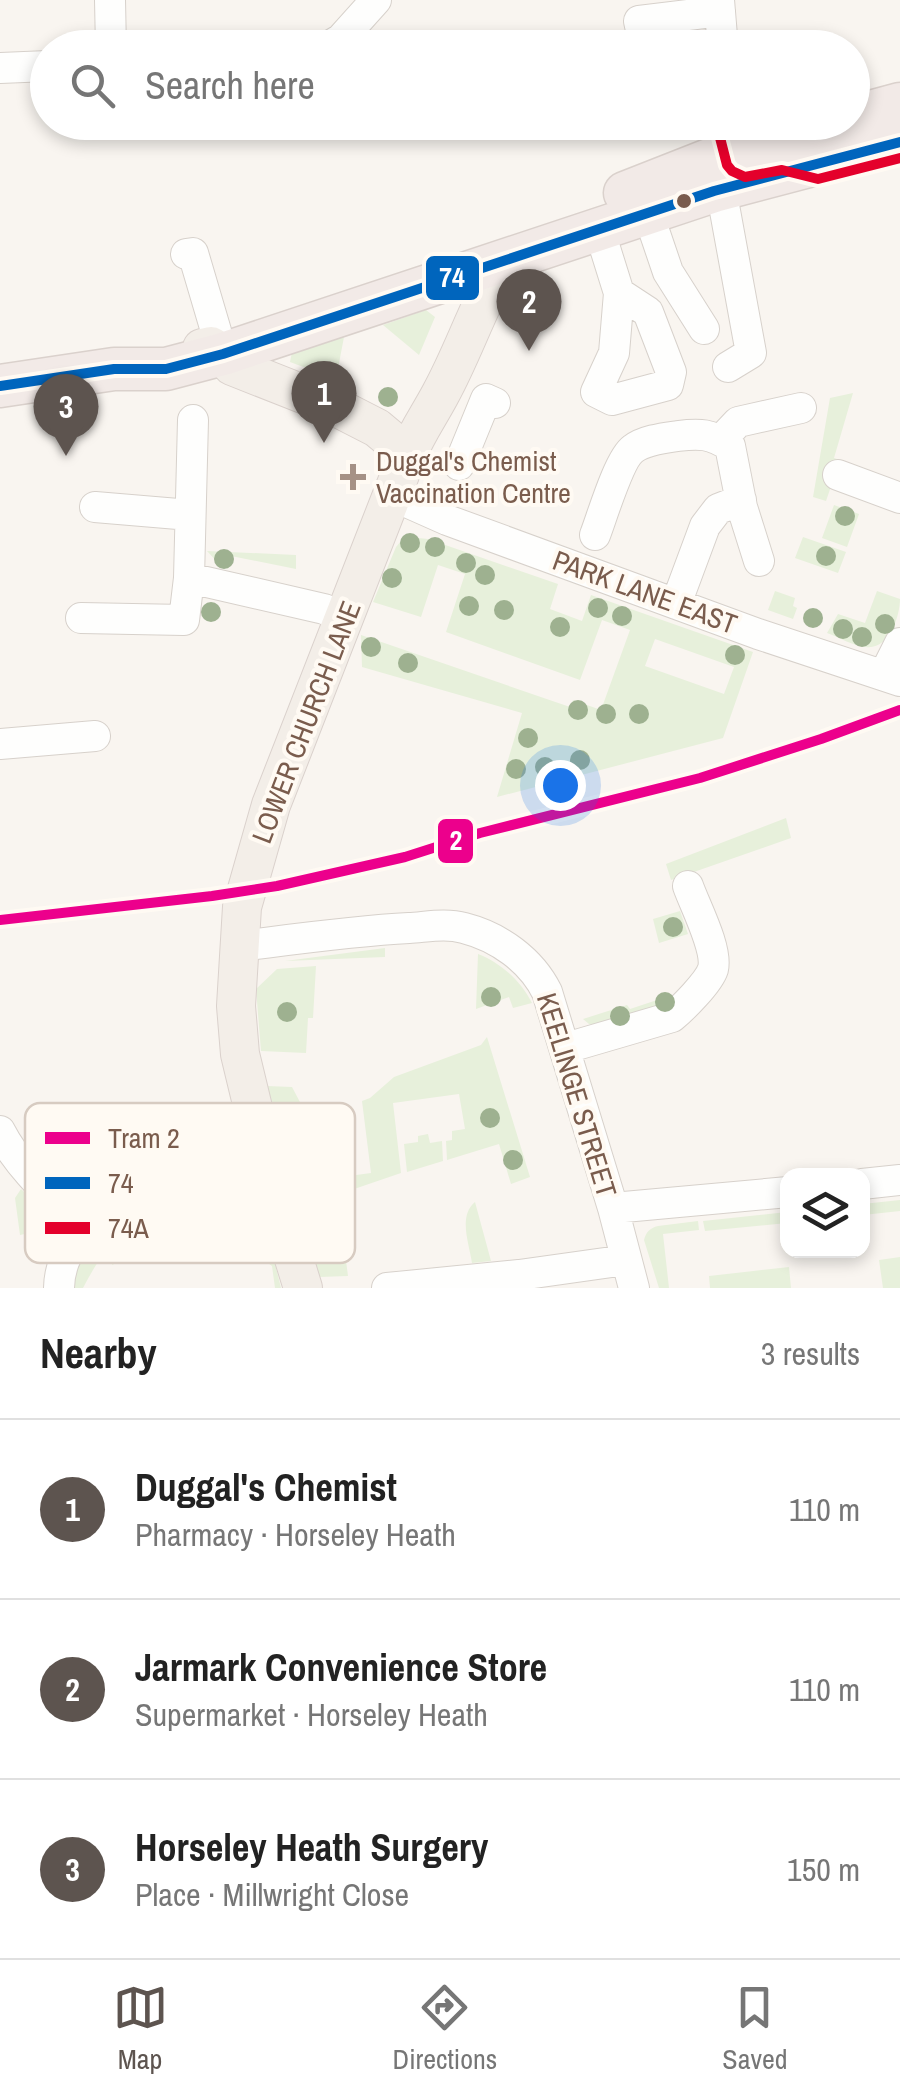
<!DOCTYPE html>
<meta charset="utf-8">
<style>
:root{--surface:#fff;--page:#f6f6f6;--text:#222;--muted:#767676;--line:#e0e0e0;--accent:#5d544f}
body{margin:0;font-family:"Archivo Narrow",sans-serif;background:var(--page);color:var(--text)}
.controls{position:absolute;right:30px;bottom:30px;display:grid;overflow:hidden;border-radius:20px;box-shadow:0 5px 15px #0003}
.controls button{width:90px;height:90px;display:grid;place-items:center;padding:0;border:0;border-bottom:2px solid var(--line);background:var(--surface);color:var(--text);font:50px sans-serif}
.you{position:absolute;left:560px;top:785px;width:35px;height:35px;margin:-25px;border:8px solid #fff;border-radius:50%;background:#1a73e8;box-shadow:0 0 0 15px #1a73e833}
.badge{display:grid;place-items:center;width:65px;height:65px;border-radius:50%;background:var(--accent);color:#fff;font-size:32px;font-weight:700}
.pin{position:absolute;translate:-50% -82px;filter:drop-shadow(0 2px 5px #0008)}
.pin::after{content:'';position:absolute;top:52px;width:35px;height:30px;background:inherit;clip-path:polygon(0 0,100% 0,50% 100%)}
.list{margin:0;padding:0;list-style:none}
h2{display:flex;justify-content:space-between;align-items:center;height:130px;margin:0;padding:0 40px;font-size:42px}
h2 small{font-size:32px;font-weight:400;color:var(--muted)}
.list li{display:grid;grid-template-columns:65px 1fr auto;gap:30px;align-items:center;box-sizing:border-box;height:180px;padding:0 40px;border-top:2px solid var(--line)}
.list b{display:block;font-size:38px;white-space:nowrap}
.list p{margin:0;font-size:32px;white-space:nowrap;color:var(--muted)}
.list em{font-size:32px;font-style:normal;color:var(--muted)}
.icon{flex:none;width:55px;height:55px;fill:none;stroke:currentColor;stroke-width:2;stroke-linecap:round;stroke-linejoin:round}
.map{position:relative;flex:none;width:900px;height:1288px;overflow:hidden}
.search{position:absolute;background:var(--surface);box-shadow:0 5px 15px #0003;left:30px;right:30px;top:30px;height:110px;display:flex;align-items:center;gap:25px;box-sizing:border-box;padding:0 35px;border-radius:55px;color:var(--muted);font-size:38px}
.sheet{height:670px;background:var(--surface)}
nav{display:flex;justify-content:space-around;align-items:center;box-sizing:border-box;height:140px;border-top:2px solid var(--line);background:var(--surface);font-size:28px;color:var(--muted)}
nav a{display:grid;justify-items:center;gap:5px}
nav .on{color:var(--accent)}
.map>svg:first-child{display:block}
</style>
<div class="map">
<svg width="900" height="1288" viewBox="0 0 900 1288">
<rect width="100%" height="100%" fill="#f9f5f0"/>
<path fill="#e7f0db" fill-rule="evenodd" d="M 426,310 L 435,317 L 419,355 L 383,325 Z
M 344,337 L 336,379 L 290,362 L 292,352 Z
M 853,393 L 834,458 L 840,460 L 826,501 L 813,497 L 830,398 Z
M 834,505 L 859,514 L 847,547 L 822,538 Z
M 408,537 L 428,539 L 558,584 L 550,609 L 582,621 L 591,595 L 753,652 L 723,738 L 497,797 L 522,713 L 362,667 L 361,635 L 570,707 L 573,700 L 601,710 L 630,630 L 602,620 L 580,680 L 446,632 L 465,574 L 438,565 L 421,617 L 373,602 L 396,547 L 401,541 ZM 655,639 L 734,667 L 724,694 L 645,666 Z
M 803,537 L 846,552 L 838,573 L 795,558 Z
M 207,551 L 296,555 L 296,569 L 231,556 L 228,569 L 219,564 Z
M 775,591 L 795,598 L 793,606 L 797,608 L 793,619 L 768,610 Z
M 877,591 L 900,599 C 900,616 889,650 866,647 C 853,646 839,637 827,633 L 838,614 L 865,623 Z
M 786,818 L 791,838 L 671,880 L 666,864 Z
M 680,911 L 688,934 L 659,943 L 653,919 Z
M 385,948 L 385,957 L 285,961 Z
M 478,954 C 501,963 521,981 532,1003 L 513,1008 L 509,997 L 476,1009 Z
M 316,966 L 313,1018 L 308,1018 L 306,1053 L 261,1051 L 256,989 L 277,969 Z
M 672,995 L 673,1001 L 601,1024 L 589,1024 L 583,1019 L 627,1005 L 630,1009 Z
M 487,1037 L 530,1177 L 511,1184 L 499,1144 L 447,1160 L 446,1141 L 452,1140 L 452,1131 L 465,1129 L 459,1094 L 393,1103 L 401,1173 L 322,1200 L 319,1180 L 371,1173 L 362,1101 L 370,1098 L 394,1077 L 481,1045 Z
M 267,1086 L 292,1087 L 301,1104 L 274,1110 Z
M 428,1134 L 430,1143 L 442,1141 L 443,1161 L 407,1172 L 404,1144 L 418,1142 L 418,1136 Z
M 21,1189 L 50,1217 L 53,1228 L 20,1235 L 15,1198 Z
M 338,1199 L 348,1276 L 319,1277 L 303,1212 Z
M 900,1200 L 900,1211 L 863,1215 L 863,1204 Z
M 475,1202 L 491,1261 L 472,1263 C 469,1243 458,1216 475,1202 Z
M 787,1212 L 787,1223 L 705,1231 L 703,1221 Z
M 698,1221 L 699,1230 L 663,1234 L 669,1288 L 659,1288 L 644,1240 C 646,1232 650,1228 658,1226 Z
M 126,1227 L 127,1232 C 106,1247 95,1265 83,1288 L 74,1288 C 74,1257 97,1233 126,1227 Z
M 155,1230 L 158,1244 L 125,1248 L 113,1265 L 106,1260 C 123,1242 131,1234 155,1230 Z
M 267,1231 L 281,1288 L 275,1288 L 272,1266 L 252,1252 Z
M 900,1257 L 900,1288 L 883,1288 L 879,1260 Z
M 789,1267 L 791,1288 L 710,1288 L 709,1276 Z"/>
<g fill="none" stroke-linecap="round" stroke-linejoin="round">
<g stroke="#d7d1cb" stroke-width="32">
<path id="minor" d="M 110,0 L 111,48
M 719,0 L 723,48
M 326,48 L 341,39 L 376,0
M 635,48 L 644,44 L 639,21 L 720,11
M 0,68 L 48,66
M 732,122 L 741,159 L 750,162
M 721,189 L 751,353 L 728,367
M 648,213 L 668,272 L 704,329
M 599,229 L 619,293 L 614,353 L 596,392 L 612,400 L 668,385 L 671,372 L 648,312 L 619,293
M 186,254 L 193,253 L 216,331
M 721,440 L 738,422 L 801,408
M 459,465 L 486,399 L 495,403
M 838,475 L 900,498
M 393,496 L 447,520 L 758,634 L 900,681
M 95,507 L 190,515
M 595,535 C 602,517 619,459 633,449 C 645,440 664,438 678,436 C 701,433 710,434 730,446 L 742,507 L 759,561
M 189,578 L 324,609 L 344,617
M 676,604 L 705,526 L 718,509 L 741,500
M 81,618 L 184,620 L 189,578 L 193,420
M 884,675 L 900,643
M 0,744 L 95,736
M 240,946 C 296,939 352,931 409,928 C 427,927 446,923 464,928 C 499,937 531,960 547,992 L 613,1208 L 634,1288
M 566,1048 L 672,1017 C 683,1008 709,982 713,969 C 718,949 695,906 688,886
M 0,1131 C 20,1170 55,1199 86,1230
M 862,1184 L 900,1180
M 613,1208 L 788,1192
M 59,1288 C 60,1252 79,1235 107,1217 L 273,1191
M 387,1288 L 519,1275 L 626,1260"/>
</g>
<g stroke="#dad1cc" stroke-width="40">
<path id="major" d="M 202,348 L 211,346 L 223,354 L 232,366 L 336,407 L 377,428 L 408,454
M 303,1288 L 273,1191 L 240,1054 L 236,1006 L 242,907 L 271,805 L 408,454 C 417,432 430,414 441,393 C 465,349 479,302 506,260"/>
</g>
<g stroke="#dad1cc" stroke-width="45">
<path id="highway" d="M 852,117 L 900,104
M 625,193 L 737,149 L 833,122
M 0,386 L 114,369 L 166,369 L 223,354 L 714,191 L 900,142"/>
</g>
<use href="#minor" stroke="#fefefd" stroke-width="30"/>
<use href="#major" stroke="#f3eee8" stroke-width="38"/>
<use href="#highway" stroke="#f2eae7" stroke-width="42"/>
<g stroke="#fffaf3" stroke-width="18">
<path id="bus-1" d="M 0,386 L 114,369 L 166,369 L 223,354 L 714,191 L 900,142"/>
</g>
<g stroke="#fffaf3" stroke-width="18">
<path id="bus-2" d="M 717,126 L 727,165 L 732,171 L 745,177 L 782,170 L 818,179 L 900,158"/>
</g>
<use href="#bus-1" stroke="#0065bd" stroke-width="10"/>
<use href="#bus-2" stroke="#e4002b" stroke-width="10"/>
<g stroke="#fffaf3" stroke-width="18">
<path id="tram-1" d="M 0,920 L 212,896 L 277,886 L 405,857 L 480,833 L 700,778 L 821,739 L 900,710"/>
</g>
<use href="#tram-1" stroke="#ec008c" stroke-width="10"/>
</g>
<g fill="#9eb190">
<circle cx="388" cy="397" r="10"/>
<circle cx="845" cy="516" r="10"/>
<circle cx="410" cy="543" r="10"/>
<circle cx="435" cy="547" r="10"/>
<circle cx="826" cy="556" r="10"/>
<circle cx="224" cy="559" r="10"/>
<circle cx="466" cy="563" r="10"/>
<circle cx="485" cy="575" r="10"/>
<circle cx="392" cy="578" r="10"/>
<circle cx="469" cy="606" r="10"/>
<circle cx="598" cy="608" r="10"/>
<circle cx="504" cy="610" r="10"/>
<circle cx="211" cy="612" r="10"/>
<circle cx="622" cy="616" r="10"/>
<circle cx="813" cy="618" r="10"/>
<circle cx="885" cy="624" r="10"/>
<circle cx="560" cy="627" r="10"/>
<circle cx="843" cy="629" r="10"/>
<circle cx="862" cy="637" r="10"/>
<circle cx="371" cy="647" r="10"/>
<circle cx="735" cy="655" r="10"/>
<circle cx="408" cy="663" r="10"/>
<circle cx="578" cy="710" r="10"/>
<circle cx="606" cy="714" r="10"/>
<circle cx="639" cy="714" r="10"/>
<circle cx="528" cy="738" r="10"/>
<circle cx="580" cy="760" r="10"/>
<circle cx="545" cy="767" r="10"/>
<circle cx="516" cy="769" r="10"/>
<circle cx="673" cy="927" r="10"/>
<circle cx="491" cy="997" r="10"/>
<circle cx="665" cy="1002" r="10"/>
<circle cx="287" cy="1012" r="10"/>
<circle cx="620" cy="1016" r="10"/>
<circle cx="490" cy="1118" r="10"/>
<circle cx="513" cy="1160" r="10"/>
<circle cx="266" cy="1254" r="10"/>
</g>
<circle fill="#7a5c4d" stroke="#fffaf3" stroke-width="4" cx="684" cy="201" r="9"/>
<path fill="#a69286" stroke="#fffaf3" stroke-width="4" d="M348 462h10v10h10v10h-10v10h-10v-10h-10v-10h10z"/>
<g text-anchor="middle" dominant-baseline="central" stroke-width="8" stroke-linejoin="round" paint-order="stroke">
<g font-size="28" fill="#7a5c4d" stroke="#fffaf3" text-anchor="start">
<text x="376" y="461">Duggal's Chemist<tspan x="376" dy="32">Vaccination Centre</tspan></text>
</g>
<g font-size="28" fill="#7a5c4d" stroke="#fffaf3">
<text transform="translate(645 592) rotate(20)">PARK LANE EAST</text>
<text transform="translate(306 722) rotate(-69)">LOWER CHURCH LANE</text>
<text transform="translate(577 1095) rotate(73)">KEELINGE STREET</text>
</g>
</g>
<rect x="25" y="1103" width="330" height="160" rx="15" fill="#fffaf3" stroke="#d7cbc1" stroke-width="2.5"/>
<rect x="45" y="1132" width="45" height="12" fill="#ec008c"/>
<rect x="45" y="1177" width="45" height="12" fill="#0065bd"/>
<rect x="45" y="1222" width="45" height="12" fill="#e4002b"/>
<g font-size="28" fill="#7a5c4d">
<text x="108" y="1148">Tram 2</text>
<text x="108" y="1193">74</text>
<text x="108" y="1238">74A</text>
</g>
<g stroke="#fffaf3" stroke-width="4">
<rect x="424" y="254" width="57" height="48" rx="10" fill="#0065bd"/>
<rect x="436" y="817" width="39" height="48" rx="10" fill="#ec008c"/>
</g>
<g font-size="28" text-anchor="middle" font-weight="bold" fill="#fff">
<text x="452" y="287">74</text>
<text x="456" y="850">2</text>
</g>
</svg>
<div class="controls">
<button><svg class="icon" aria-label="layers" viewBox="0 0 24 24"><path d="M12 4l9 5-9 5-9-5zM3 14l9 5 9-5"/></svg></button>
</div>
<div class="you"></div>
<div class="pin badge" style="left:324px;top:443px">1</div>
<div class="pin badge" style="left:529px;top:351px">2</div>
<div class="pin badge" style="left:66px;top:456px">3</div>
<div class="search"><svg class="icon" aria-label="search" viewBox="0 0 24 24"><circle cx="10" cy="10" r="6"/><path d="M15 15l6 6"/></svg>Search here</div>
</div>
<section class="sheet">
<h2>Nearby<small>3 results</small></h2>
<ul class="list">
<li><span class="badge">1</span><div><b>Duggal's Chemist</b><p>Pharmacy · Horseley Heath</p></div><em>110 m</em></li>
<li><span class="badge">2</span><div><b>Jarmark Convenience Store</b><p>Supermarket · Horseley Heath</p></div><em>110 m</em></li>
<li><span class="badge">3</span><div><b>Horseley Heath Surgery</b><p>Place · Millwright Close</p></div><em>150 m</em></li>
</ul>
</section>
<nav>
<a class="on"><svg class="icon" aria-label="map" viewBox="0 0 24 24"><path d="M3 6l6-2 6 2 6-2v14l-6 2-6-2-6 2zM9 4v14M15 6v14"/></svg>Map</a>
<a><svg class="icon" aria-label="directions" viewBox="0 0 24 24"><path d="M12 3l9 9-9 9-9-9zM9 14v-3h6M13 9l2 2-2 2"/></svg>Directions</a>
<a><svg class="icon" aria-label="saved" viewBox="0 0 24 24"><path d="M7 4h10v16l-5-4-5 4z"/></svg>Saved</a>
</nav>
